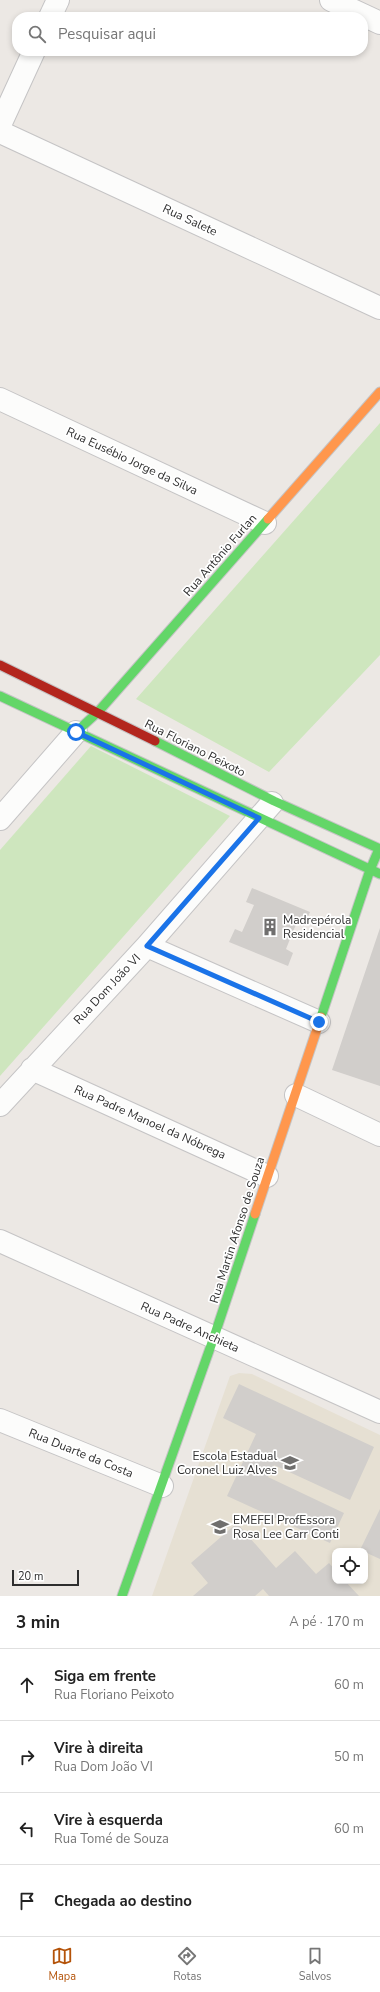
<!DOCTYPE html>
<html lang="pt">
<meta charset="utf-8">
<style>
:root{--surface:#fff;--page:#f6f6f6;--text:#222;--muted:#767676;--line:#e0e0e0;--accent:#b45309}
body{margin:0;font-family:"Nunito Sans",sans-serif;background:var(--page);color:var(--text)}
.controls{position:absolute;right:12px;bottom:12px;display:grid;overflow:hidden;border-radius:8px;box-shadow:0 2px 6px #0003}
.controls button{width:36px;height:36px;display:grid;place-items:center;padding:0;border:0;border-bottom:1px solid var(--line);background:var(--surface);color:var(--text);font:20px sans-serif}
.scale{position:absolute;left:12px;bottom:10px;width:67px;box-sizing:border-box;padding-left:4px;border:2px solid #2e2e2e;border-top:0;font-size:11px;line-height:14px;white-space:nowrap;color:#2e2e2e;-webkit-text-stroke:3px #fff;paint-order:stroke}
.stop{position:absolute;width:12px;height:12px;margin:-9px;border:3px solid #1a73e8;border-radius:50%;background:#fff}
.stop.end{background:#1a73e8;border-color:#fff;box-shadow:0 1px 4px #0008}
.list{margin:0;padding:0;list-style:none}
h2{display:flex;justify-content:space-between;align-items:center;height:52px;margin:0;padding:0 16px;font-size:17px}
h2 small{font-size:13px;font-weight:400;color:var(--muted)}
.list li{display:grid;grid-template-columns:26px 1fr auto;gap:12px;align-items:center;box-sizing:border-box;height:72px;padding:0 16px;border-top:1px solid var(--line)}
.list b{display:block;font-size:15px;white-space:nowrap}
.list p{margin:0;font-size:13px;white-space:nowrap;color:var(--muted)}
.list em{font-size:13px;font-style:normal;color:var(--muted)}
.icon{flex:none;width:22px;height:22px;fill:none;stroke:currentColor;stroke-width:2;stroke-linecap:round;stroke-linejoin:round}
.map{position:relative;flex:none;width:380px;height:1596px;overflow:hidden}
.search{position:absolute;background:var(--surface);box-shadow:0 2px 6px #0003;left:12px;right:12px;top:12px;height:44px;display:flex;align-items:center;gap:10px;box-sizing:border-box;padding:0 14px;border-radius:16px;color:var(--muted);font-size:15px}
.sheet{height:340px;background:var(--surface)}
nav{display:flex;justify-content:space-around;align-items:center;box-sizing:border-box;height:56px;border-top:1px solid var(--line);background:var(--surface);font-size:11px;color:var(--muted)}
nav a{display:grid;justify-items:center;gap:2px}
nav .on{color:var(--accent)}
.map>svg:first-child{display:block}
</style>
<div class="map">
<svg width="380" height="1596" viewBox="0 0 380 1596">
<rect width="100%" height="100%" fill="#ece8e4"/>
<path fill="#e6e0d3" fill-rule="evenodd" d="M 239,1373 L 252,1374 L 380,1435 L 380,1596 L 152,1596 L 230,1376 ZM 335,1551 L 365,1551 L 365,1581 L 335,1581 Z"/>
<path fill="#cee6be" d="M 380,423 L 380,655 L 269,772 L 136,699 Z
M 91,746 L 230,816 L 0,1076 L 0,850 Z"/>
<path fill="#d1cecb" d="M 252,888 L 310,912 L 304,926 L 297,923 L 294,929 L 286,949 L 293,953 L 288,966 L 229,942 L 235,929 L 242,932 L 254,905 L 246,902 Z
M 380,928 L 380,1086 L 332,1070 Z
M 239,1384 L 374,1447 L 350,1500 L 274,1465 L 268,1477 L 344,1513 L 330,1543 L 227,1496 L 256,1434 L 223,1418 Z
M 380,1509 L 380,1559 L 360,1550 Z
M 237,1523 L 276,1568 L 295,1551 L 316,1574 L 329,1563 L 335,1570 L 335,1581 L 345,1581 L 359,1596 L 269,1596 L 263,1589 L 255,1596 L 193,1596 L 208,1583 L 191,1563 Z"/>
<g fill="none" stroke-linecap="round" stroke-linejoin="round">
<g stroke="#c5c4c5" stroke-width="24">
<path id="street" d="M 331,0 L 380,23
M 50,17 L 58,0
M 0,125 L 34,51
M 0,132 L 380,308
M 0,399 L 265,523
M 0,819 L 76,732
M 147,946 L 319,1022
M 32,1069 L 267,1176
M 296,1095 L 380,1135
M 0,1105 L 147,946 L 272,803
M 0,1241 L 380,1412
M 0,1420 L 162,1486"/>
</g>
<g stroke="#c5c4c5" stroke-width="11">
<path id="fast" d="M 0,696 L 380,874
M 76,732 L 98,712 L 268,519
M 155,741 L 274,801 L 380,849
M 321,1017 L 370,870 L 379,849
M 122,1596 L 214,1337 L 255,1214"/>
</g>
<g stroke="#c5c4c5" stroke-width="11">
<path id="slow" d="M 268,519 L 380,392
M 255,1214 L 321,1017"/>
</g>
<g stroke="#c5c4c5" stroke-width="11">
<path id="jam" d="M 0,665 L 155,741"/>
</g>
<use href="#street" stroke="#fcfcfb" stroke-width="22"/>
<use href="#fast" stroke="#63d668" stroke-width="9"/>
<use href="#slow" stroke="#ff974d" stroke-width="9"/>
<use href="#jam" stroke="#b3261e" stroke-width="9"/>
</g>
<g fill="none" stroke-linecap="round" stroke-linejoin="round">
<path stroke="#1a73e8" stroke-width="5" d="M 76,732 L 259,818 L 147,946 L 319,1022"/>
</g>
<defs>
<g id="building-bare" transform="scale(1.38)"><path d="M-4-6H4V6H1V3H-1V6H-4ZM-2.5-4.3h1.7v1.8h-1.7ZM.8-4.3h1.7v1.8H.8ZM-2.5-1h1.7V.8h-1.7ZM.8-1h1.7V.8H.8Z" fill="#706f6e" stroke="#fff" stroke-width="2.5" paint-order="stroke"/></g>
<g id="school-bare" transform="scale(1.38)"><path d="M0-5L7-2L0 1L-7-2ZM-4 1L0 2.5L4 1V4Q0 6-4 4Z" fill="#706f6e" stroke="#fff" stroke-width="2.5" paint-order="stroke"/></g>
</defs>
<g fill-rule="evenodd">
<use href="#building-bare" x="270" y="927"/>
<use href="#school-bare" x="290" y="1463"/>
<use href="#school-bare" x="220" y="1527"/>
</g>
<g text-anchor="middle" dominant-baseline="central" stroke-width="3.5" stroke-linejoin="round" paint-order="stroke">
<g font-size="12" fill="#2e2e2e" stroke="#fff">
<text transform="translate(190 220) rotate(25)">Rua Salete</text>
<text transform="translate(132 461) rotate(25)">Rua Eusébio Jorge da Silva</text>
<text transform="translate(220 555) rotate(-49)">Rua Antônio Furlan</text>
<text transform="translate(195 748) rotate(27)">Rua Floriano Peixoto</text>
<text transform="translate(107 989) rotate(-47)">Rua Dom João VI</text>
<text transform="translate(150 1122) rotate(24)">Rua Padre Manoel da Nóbrega</text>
<text transform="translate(237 1230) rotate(-72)">Rua Martin Afonso de Souza</text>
<text transform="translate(190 1327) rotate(24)">Rua Padre Anchieta</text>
<text transform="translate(81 1453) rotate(22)">Rua Duarte da Costa</text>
</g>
<g font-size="12" fill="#2e2e2e" stroke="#fff" text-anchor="start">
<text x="283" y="920">Madrepérola<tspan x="283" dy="14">Residencial</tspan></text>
<text x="277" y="1456" text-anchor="end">Escola Estadual<tspan x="277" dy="14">Coronel Luiz Alves</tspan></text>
<text x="233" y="1520">EMEFEI ProfEssora<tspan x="233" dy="14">Rosa Lee Carr Conti</tspan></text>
</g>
</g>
</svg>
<div class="controls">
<button><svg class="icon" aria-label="locate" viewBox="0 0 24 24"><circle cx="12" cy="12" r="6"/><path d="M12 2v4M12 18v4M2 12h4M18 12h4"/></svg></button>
</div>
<div class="scale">20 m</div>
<div class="stop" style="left:76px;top:732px"></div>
<div class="stop end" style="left:319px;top:1022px"></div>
<div class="search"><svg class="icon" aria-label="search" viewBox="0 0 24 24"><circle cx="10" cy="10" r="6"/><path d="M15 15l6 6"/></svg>Pesquisar aqui</div>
</div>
<section class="sheet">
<h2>3 min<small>A pé · 170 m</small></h2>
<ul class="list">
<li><svg class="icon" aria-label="ahead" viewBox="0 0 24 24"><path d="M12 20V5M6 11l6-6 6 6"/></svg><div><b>Siga em frente</b><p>Rua Floriano Peixoto</p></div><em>60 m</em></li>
<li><svg class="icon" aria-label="right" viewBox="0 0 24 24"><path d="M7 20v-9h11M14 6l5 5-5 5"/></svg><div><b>Vire à direita</b><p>Rua Dom João VI</p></div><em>50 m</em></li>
<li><svg class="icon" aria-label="left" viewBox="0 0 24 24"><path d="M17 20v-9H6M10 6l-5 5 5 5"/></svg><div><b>Vire à esquerda</b><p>Rua Tomé de Souza</p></div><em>60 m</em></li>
<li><svg class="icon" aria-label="arrive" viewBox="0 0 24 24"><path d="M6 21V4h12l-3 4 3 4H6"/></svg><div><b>Chegada ao destino</b></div></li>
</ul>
</section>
<nav>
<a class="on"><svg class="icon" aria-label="map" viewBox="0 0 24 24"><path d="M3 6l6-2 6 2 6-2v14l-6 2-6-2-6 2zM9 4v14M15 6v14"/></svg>Mapa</a>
<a><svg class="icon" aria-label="directions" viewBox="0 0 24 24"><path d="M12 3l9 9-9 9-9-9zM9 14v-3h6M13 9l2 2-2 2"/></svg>Rotas</a>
<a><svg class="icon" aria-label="saved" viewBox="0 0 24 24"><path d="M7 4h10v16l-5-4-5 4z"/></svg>Salvos</a>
</nav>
